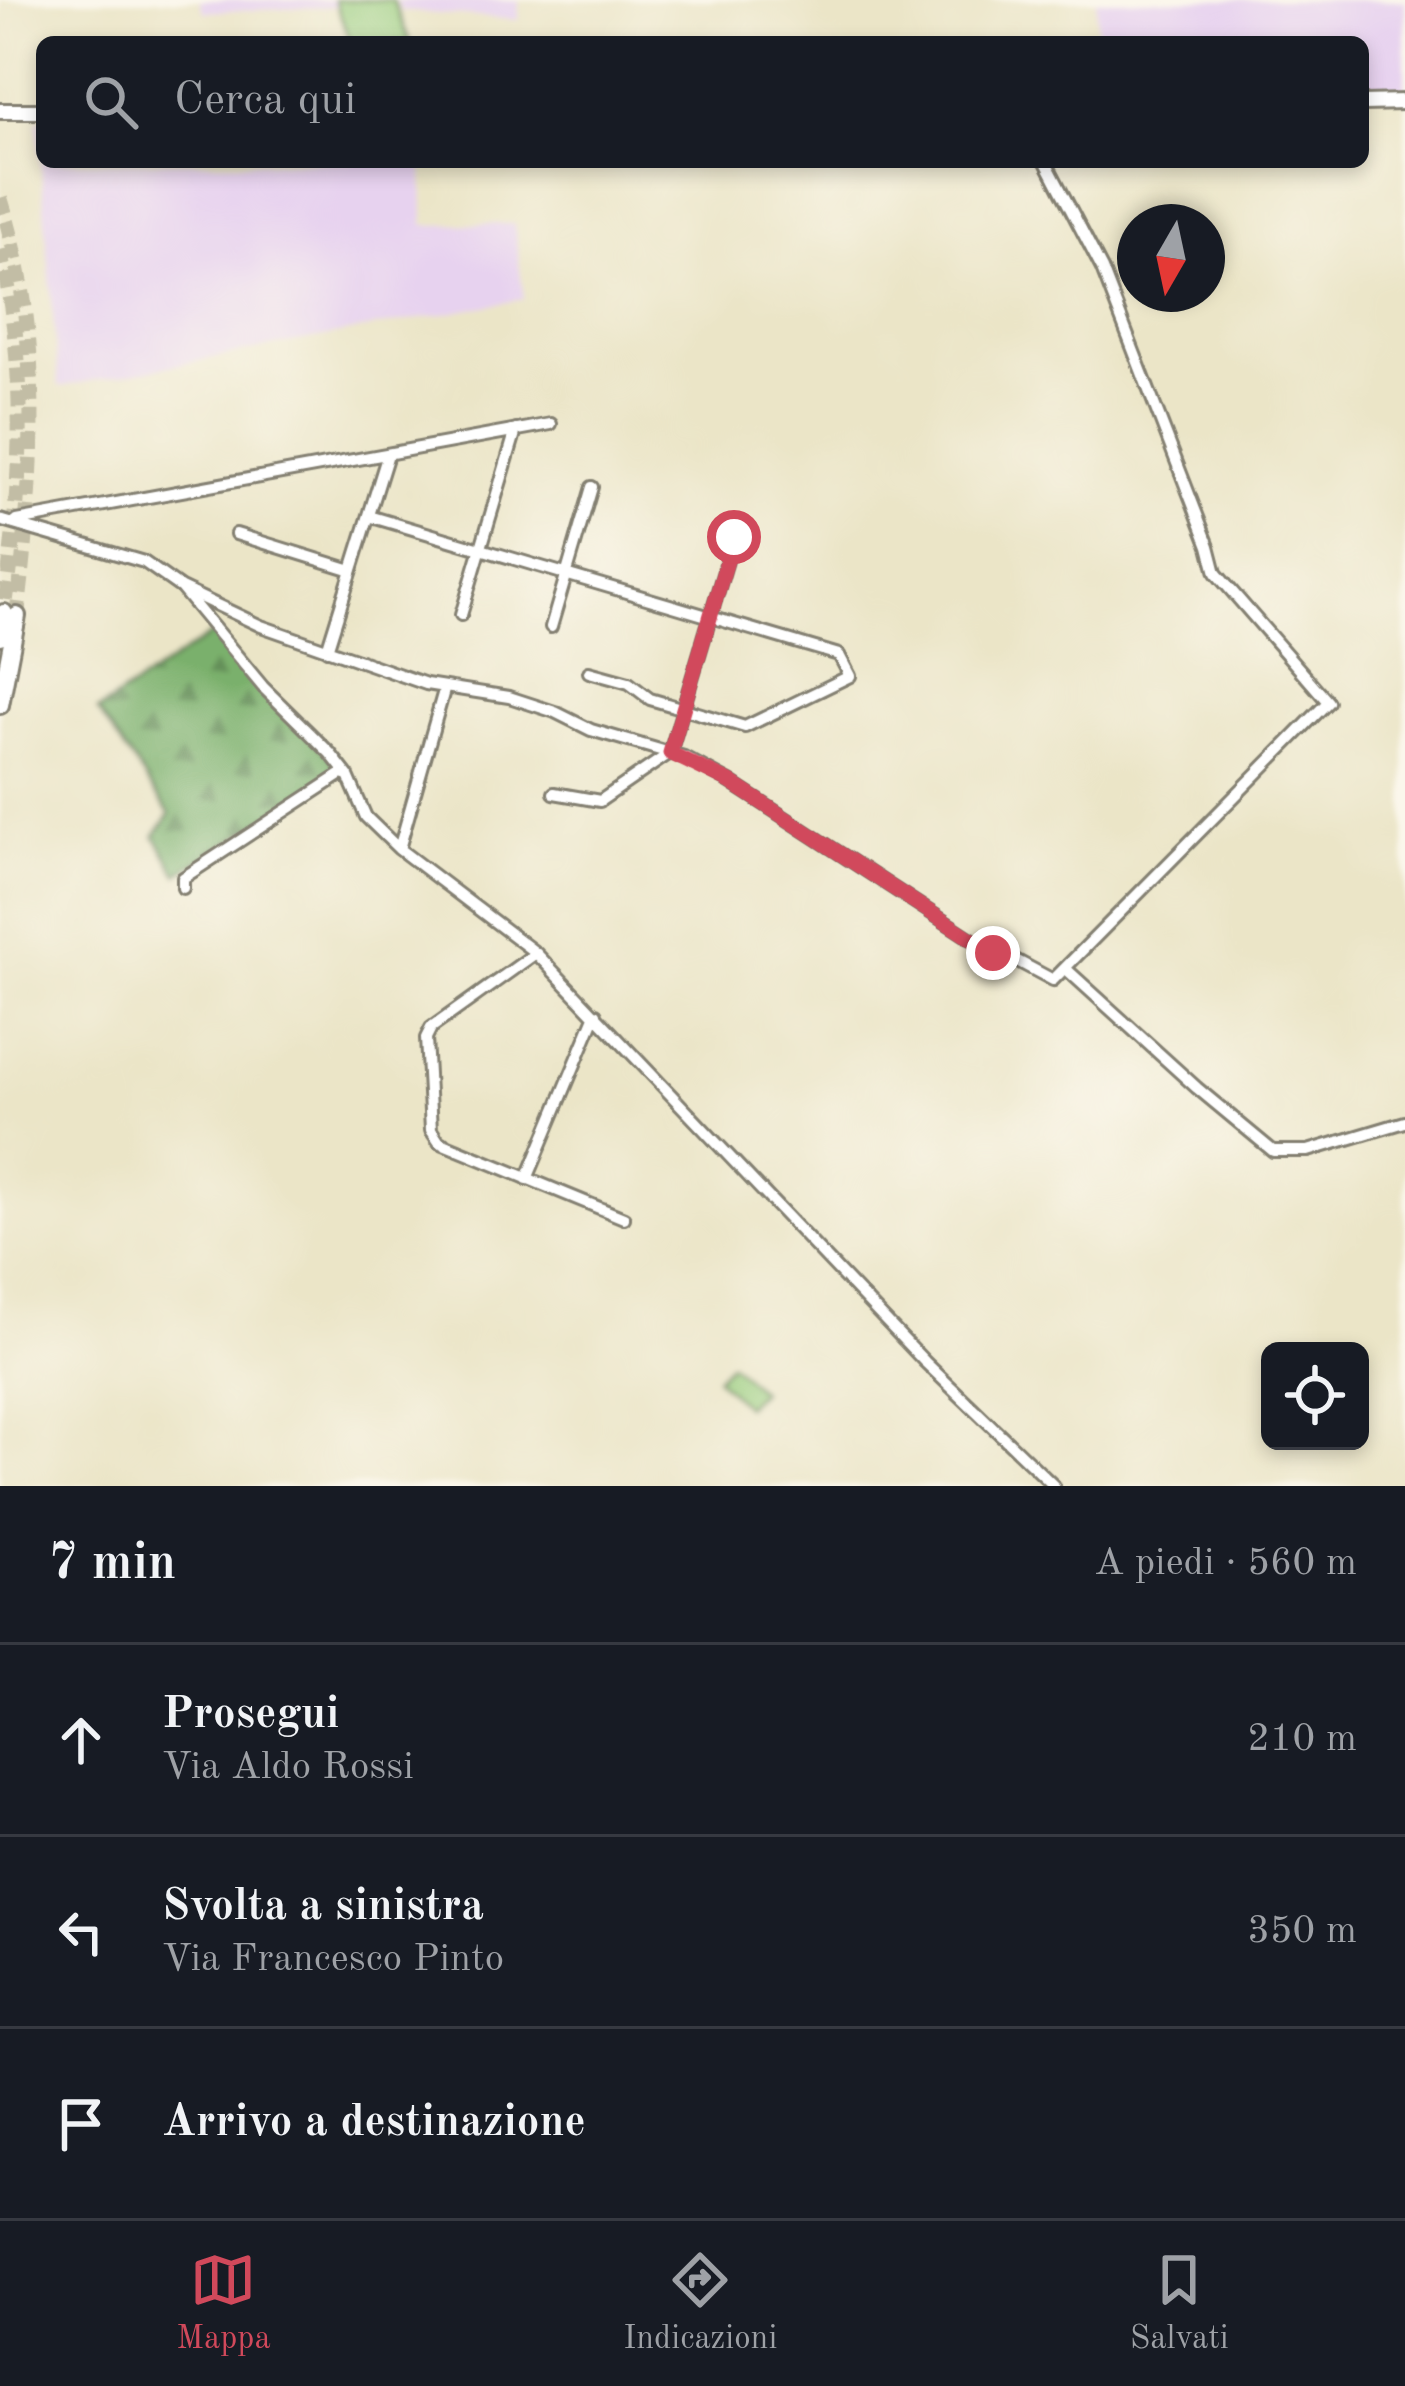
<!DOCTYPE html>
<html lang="it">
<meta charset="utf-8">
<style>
:root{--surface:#171b24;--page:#20242c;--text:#f1f3f6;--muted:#9ea1a6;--line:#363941;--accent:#d1495b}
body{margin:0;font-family:"Old Standard TT",serif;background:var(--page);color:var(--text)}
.controls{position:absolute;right:36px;bottom:36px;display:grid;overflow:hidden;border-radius:18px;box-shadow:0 6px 18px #0003}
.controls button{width:108px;height:108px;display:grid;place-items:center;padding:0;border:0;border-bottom:3px solid var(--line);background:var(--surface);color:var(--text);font:60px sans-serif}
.compass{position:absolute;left:1117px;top:204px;width:108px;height:108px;border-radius:50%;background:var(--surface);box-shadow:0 6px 18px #0003;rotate:189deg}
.stop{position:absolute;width:36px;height:36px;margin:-27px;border:9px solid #d1495b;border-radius:50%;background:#fff}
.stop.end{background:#d1495b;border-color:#fff;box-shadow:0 3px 12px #0008}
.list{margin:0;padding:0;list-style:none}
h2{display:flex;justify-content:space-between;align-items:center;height:156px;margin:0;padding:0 48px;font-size:51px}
h2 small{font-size:39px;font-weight:400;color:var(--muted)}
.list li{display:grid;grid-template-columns:78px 1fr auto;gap:36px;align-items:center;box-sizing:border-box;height:192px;padding:0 48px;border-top:3px solid var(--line)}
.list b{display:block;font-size:45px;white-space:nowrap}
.list p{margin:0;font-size:39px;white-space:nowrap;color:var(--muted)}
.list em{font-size:39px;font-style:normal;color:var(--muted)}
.icon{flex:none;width:66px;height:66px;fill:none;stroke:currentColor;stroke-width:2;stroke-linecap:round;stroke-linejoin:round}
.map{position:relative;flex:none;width:1405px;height:1486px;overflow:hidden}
.search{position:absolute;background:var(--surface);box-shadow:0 6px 18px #0003;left:36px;right:36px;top:36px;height:132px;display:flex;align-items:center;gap:30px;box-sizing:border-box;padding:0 42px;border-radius:18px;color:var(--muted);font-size:45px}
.sheet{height:732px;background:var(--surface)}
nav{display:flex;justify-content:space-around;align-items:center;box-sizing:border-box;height:168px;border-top:3px solid var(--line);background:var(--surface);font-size:33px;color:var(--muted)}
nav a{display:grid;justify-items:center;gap:6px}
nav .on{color:var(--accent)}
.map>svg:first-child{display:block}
</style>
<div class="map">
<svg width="1405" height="1486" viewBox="0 0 1405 1486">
<defs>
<pattern id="forest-firs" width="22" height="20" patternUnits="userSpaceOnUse" patternTransform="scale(3)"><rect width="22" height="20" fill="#7ab06c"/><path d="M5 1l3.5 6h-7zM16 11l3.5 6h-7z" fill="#638e58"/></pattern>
</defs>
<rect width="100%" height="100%" fill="#fbf7ec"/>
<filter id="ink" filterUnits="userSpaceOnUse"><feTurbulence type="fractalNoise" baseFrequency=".00833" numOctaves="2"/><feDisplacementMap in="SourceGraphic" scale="24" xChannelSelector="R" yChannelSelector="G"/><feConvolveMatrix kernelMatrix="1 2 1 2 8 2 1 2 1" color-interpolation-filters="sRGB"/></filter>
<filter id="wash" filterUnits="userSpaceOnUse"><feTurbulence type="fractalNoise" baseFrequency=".004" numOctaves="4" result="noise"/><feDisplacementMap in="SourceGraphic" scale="48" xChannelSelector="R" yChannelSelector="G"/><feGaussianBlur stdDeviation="2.7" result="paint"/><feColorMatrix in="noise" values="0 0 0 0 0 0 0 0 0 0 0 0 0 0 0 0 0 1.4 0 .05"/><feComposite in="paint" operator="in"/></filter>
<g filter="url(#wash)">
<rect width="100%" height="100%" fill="#ebe5c7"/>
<path fill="#e7d2ef" d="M 199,0 L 332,0 L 335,7 L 204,12 Z
M 396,0 L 519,0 L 518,20 L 401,11 Z
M 1097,0 L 1405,0 L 1405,95 L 1363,95 L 1363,42 L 1097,42 Z
M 42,120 L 42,162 L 423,162 L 424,225 L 514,224 L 524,299 L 59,387 L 37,121 Z"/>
<path fill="#99cc7d" stroke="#5a744c" stroke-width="3" d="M 334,0 L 393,0 L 410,42 L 351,42 Z
M 730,1363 L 760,1391 L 745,1406 L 716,1378 Z"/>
<path fill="url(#forest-firs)" stroke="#4b6644" stroke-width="3" d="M 213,633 L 274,705 L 328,754 L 340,772 L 178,874 L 155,836 L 170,814 L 98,711 Z"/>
</g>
<g filter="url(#ink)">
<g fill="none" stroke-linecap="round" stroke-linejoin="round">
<path stroke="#c2bda5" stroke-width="16" stroke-dasharray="16 8" stroke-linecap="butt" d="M 0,198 C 44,336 34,474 17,616
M 0,250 C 30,371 21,491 4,613"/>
<g stroke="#848072" stroke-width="16">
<path id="minor" d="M 369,516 L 839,655 L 850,676 L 745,727 L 650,699 L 629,683 L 589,672
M 0,520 L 144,562 L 181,588 L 263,687 L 330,753 L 348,776 L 366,817 L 399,849 L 536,953 L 925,1362 L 1054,1486
M 17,521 L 551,424
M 236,534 L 352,570
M 181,588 L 261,626 L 426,684 L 509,697 L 555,712 L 591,730 L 684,757 L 730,782 L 993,953 L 1008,956 L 1053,980 L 1328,702 L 1216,573 L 1209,546 L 1102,269 L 1046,162
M 461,615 L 516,430
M 551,627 L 592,487
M 327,650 L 388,454
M 554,793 L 600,801 L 670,753 L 734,537
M 399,849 L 445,687
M 183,888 L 183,878 L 345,772
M 536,953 L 431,1028 L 426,1038 L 431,1130 L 439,1142 L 624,1218
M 1065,968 L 1197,1088 L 1273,1151 L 1308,1151 L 1405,1122
M 527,1179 L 596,1014"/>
</g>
<g stroke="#848072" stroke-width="20">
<path id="major" d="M 1363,103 L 1405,102
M 0,111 L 42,111"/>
</g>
<g stroke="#848072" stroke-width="22">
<path id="highway" d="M 0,636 L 4,613
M 0,705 L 17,616"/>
</g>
<use href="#minor" stroke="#fff" stroke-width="10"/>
<use href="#major" stroke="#fff" stroke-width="14"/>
<use href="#highway" stroke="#fff" stroke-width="16"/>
</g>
</g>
<g fill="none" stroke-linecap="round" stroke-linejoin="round" filter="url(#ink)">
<path stroke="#d1495b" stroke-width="15" d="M 734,537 L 670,753 L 730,782 L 993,953"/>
</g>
</svg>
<div class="controls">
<button><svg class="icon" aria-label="locate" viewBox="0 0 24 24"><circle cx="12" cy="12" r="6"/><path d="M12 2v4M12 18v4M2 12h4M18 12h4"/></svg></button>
</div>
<svg class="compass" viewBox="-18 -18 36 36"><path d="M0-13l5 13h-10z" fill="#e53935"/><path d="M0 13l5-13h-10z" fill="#9ea1a6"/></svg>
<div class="stop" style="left:734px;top:537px"></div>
<div class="stop end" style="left:993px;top:953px"></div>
<div class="search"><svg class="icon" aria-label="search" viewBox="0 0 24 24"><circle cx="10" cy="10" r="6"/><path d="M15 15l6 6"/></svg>Cerca qui</div>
</div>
<section class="sheet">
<h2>7 min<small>A piedi · 560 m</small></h2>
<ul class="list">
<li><svg class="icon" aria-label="ahead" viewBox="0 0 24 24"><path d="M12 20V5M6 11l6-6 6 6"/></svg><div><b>Prosegui</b><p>Via Aldo Rossi</p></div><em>210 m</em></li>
<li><svg class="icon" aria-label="left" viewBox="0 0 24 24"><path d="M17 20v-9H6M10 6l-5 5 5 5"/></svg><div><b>Svolta a sinistra</b><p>Via Francesco Pinto</p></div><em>350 m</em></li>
<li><svg class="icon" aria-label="arrive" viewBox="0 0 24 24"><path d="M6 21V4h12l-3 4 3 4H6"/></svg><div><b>Arrivo a destinazione</b></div></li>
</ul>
</section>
<nav>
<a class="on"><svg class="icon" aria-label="map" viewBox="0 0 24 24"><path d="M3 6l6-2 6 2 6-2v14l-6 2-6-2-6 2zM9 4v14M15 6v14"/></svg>Mappa</a>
<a><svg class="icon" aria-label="directions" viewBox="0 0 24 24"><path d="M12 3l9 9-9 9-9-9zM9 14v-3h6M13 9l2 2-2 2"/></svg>Indicazioni</a>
<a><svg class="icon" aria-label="saved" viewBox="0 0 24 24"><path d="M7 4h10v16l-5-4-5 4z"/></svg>Salvati</a>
</nav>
